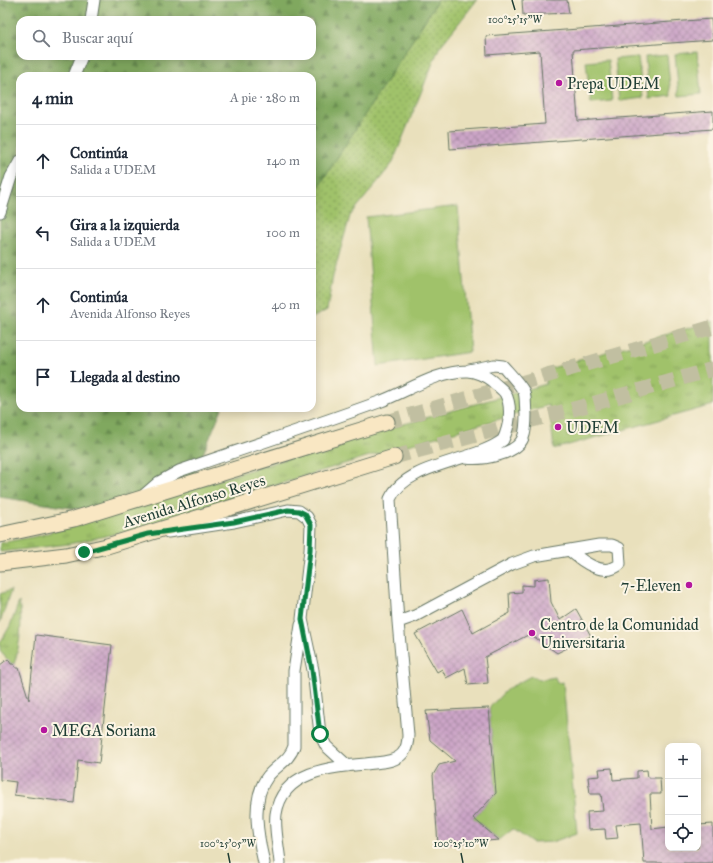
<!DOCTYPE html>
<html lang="es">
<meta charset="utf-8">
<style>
:root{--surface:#fff;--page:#f2f2f3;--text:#1f2937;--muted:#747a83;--line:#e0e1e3}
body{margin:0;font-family:"IM FELL Great Primer",serif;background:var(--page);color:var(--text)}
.controls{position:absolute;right:12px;bottom:12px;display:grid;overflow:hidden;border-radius:8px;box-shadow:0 2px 10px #0003}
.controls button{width:36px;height:36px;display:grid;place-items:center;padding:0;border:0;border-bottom:1px solid var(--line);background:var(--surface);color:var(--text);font:20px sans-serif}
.stop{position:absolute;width:12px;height:12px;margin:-9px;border:3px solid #0b8043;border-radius:50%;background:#fff}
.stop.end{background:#0b8043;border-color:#fff;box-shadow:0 1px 4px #0008}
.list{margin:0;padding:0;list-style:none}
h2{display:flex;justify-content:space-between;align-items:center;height:52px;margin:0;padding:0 16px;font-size:17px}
h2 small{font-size:13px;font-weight:400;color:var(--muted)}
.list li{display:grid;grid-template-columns:26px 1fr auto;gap:12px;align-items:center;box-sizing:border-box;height:72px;padding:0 16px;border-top:1px solid var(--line)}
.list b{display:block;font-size:15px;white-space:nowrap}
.list p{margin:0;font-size:13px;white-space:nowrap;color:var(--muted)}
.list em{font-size:13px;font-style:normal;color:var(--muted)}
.icon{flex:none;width:22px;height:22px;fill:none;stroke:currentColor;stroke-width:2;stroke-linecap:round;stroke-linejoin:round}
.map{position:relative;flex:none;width:713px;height:863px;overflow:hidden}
.search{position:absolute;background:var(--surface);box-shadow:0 2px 10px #0003;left:16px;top:16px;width:300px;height:44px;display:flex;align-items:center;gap:10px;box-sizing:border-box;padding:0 14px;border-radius:12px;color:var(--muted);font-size:15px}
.panel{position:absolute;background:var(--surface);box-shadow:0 2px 10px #0003;left:16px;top:72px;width:300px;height:340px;border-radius:12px}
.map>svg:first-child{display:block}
</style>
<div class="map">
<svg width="713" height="863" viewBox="0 0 713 863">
<defs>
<pattern id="grass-dots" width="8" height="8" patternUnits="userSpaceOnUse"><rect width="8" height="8" fill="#a0c26b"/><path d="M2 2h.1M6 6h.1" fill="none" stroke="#829f59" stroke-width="1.8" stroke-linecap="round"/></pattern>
<pattern id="forest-firs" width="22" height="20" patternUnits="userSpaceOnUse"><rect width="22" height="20" fill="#80a85f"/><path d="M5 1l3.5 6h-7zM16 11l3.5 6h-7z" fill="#688a4f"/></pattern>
<pattern id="park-tufts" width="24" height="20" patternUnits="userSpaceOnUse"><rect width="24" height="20" fill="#a0c26b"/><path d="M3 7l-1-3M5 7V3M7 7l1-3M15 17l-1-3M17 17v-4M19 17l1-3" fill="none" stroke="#829f59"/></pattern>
<pattern id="building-cross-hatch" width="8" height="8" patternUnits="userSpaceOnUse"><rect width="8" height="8" fill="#cca5c7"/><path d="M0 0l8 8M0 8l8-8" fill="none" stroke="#a588a2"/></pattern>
</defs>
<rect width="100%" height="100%" fill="#fcf5e5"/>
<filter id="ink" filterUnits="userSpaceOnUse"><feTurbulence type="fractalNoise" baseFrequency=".025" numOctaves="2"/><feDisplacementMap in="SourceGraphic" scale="8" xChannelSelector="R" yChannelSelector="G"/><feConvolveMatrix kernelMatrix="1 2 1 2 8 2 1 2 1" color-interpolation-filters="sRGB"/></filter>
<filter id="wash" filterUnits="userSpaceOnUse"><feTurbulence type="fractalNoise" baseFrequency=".012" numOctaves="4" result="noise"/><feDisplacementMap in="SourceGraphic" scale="16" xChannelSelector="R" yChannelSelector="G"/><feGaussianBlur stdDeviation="0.9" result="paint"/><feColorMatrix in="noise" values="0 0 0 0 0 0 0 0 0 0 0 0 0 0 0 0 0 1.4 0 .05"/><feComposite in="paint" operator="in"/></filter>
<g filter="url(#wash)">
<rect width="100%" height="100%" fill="#e9e0bc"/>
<path fill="url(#grass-dots)" stroke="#608050" d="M 438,0 L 477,0 L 439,48 L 392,164 L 350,216 L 333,276 L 327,310 L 312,318 L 312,197 Z"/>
<path fill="url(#forest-firs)" stroke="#50724a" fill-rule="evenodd" d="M 0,0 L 438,0 L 312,197 L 312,76 L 20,76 L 20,408 L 222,408 L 174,524 L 0,497 ZM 20,20 L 312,20 L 312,56 L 20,56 Z"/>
<path fill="url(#park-tufts)" stroke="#608050" d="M 713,321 L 713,405 L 554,449 L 549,405 L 366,457 L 132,530 L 69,544 L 0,552 L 0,543 L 38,536 L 337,443 L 546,384 L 545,370 Z
M 11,590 L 0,623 L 0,594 Z
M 19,602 C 23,622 20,645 14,664 L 11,664 L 0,651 L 0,643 L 10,626 Z"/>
<path fill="#a0c26b" stroke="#608050" d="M 697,52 L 701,94 L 679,96 L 675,54 Z
M 667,55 L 671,96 L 649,99 L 645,57 Z
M 638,57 L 643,98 L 619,101 L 615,59 Z
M 608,60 L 612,101 L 591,103 L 586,62 Z
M 458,206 L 470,352 L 378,366 L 366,217 Z
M 531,676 L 539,680 L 555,677 L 557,683 L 563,682 L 577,833 L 552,842 L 533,843 L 513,829 L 499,840 L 473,818 L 496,793 L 489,708 L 507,689 Z"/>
<g id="blocks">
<path fill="url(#building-cross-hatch)" d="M 522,0 L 567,0 L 569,13 L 523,15 Z
M 711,19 L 713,40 L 573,50 L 578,121 L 713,111 L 713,129 L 450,149 L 449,131 L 545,124 L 540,51 L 487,55 L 486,36 Z
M 549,578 L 551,602 L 560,620 L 576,609 L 591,636 L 557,653 L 530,634 L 485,657 L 488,683 L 468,685 L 465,668 L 446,678 L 442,669 L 437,672 L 415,634 L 462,609 L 473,633 L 510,613 L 509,593 L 522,592 L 522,585 L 534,586 L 534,580 Z
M 36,635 L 112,645 L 99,763 L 78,760 L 74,803 L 14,795 L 16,782 L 0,780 L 0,665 L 8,659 L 11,664 L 14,664 L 16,668 L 19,668 L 29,700 Z
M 489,708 L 496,793 L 473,818 L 499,840 L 438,845 L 433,775 L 439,765 L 455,761 L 430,740 L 426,711 Z
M 612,768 L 613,780 L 637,778 L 637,771 L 647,770 L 648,778 L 660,778 L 661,794 L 650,794 L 652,829 L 668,827 L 668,848 L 698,848 L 698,825 L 713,824 L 713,863 L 644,863 L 641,823 L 616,825 L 618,838 L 606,839 L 605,829 L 588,830 L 587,812 L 603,811 L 601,794 L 590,794 L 588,777 L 600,776 L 599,769 Z"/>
</g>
</g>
<g filter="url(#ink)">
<use href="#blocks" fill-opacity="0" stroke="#667664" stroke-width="1"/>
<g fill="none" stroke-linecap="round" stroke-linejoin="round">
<path stroke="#c1bfa1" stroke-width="15" stroke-dasharray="15 8" stroke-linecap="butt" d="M 387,422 L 713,327
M 394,457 L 592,404 L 713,369"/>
<g stroke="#667664" stroke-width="13">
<path id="street" d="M 91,20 L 94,0
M 74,76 L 82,56
M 0,212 L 11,177 L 20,161
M 466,458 C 481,460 516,455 523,438 C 526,431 526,421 526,414 C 525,407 526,398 524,392 C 519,383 510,374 503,366 L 494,365 L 469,370
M 144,495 L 159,482 L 179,471 C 245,448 313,426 379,402 C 406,392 437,371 467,371 C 475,371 486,376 492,381 C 496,385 502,389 505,393 C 513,407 509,427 503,440 C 474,462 406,463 390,499 L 398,622 L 408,735 C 408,742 407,748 403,753 C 395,763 378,762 366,764 C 331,767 282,771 276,814 C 274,828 279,849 280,863
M 168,532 L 234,522 L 288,510 L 299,511 L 307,517 L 311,525 L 310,550 L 302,619 L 313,670 L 320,734 L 326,746 L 348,766
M 398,622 L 415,616 L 512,564 L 534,556 L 599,545 L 612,545 L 619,548 L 620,564 C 604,578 583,562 569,550
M 264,863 C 258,837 250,799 268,776 C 277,765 290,760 294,746 L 294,671 L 301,625"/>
</g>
<g stroke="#667664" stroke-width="17">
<path id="secondary" d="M 0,535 L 74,519 L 387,422
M 0,563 L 66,555 L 107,546 L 394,457"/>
</g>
<use href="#street" stroke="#fff" stroke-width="11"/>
<use href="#secondary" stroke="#f9e7c3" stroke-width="15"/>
</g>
</g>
<g fill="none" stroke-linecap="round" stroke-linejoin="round" filter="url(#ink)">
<path stroke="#0b8043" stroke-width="5" d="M 84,552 L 148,534 L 234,522 L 288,510 L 299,511 L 305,514 L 311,525 L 310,550 L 302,619 L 312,670 L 320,734"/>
</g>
<path fill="none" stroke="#1f3d34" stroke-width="1.5" d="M 512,0 L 515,10M 228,853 L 230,863M 461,853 L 463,863"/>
<g fill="#b5179e" stroke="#fcf5e5" stroke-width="1.5">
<circle cx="559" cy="83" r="4"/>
<circle cx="558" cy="427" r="4"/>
<circle cx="689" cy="585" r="4"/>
<circle cx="532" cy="633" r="4"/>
<circle cx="44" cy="730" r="4"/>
</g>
<g text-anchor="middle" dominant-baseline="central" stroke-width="4" stroke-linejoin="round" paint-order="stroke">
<g font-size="16" fill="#1f3d34" stroke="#fcf5e5" text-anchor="start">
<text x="567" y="83">Prepa UDEM</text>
<text x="566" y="427">UDEM</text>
<text x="681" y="585" text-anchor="end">7-Eleven</text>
<text x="540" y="624">Centro de la Comunidad<tspan x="540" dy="18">Universitaria</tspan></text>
<text x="52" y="730">MEGA Soriana</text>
</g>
<g font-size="16" fill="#1f3d34" stroke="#fcf5e5">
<text transform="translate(194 501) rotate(-17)">Avenida Alfonso Reyes</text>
</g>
</g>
<g font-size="10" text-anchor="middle" fill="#1f3d34" stroke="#fcf5e5" stroke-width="4" stroke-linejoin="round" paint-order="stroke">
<text x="515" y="23">100°25'15"W</text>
<text x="228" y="847">100°25'05"W</text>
<text x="461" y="847">100°25'10"W</text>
</g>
</svg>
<div class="controls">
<button>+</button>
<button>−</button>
<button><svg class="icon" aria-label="locate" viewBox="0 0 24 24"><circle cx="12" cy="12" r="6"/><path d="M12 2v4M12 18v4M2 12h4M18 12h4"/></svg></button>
</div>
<div class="stop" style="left:320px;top:734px"></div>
<div class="stop end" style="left:84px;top:552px"></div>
<div class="search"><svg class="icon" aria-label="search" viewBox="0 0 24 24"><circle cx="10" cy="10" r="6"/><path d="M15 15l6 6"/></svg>Buscar aquí</div>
<section class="panel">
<h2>4 min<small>A pie · 280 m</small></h2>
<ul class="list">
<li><svg class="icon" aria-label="ahead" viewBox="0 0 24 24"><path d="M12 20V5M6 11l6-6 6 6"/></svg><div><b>Continúa</b><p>Salida a UDEM</p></div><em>140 m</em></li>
<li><svg class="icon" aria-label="left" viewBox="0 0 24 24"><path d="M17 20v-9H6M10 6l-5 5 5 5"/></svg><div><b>Gira a la izquierda</b><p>Salida a UDEM</p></div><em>100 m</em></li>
<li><svg class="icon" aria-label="ahead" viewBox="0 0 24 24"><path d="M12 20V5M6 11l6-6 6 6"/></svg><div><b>Continúa</b><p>Avenida Alfonso Reyes</p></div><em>40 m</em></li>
<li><svg class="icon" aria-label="arrive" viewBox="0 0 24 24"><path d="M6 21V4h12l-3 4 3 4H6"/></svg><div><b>Llegada al destino</b></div></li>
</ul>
</section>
</div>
